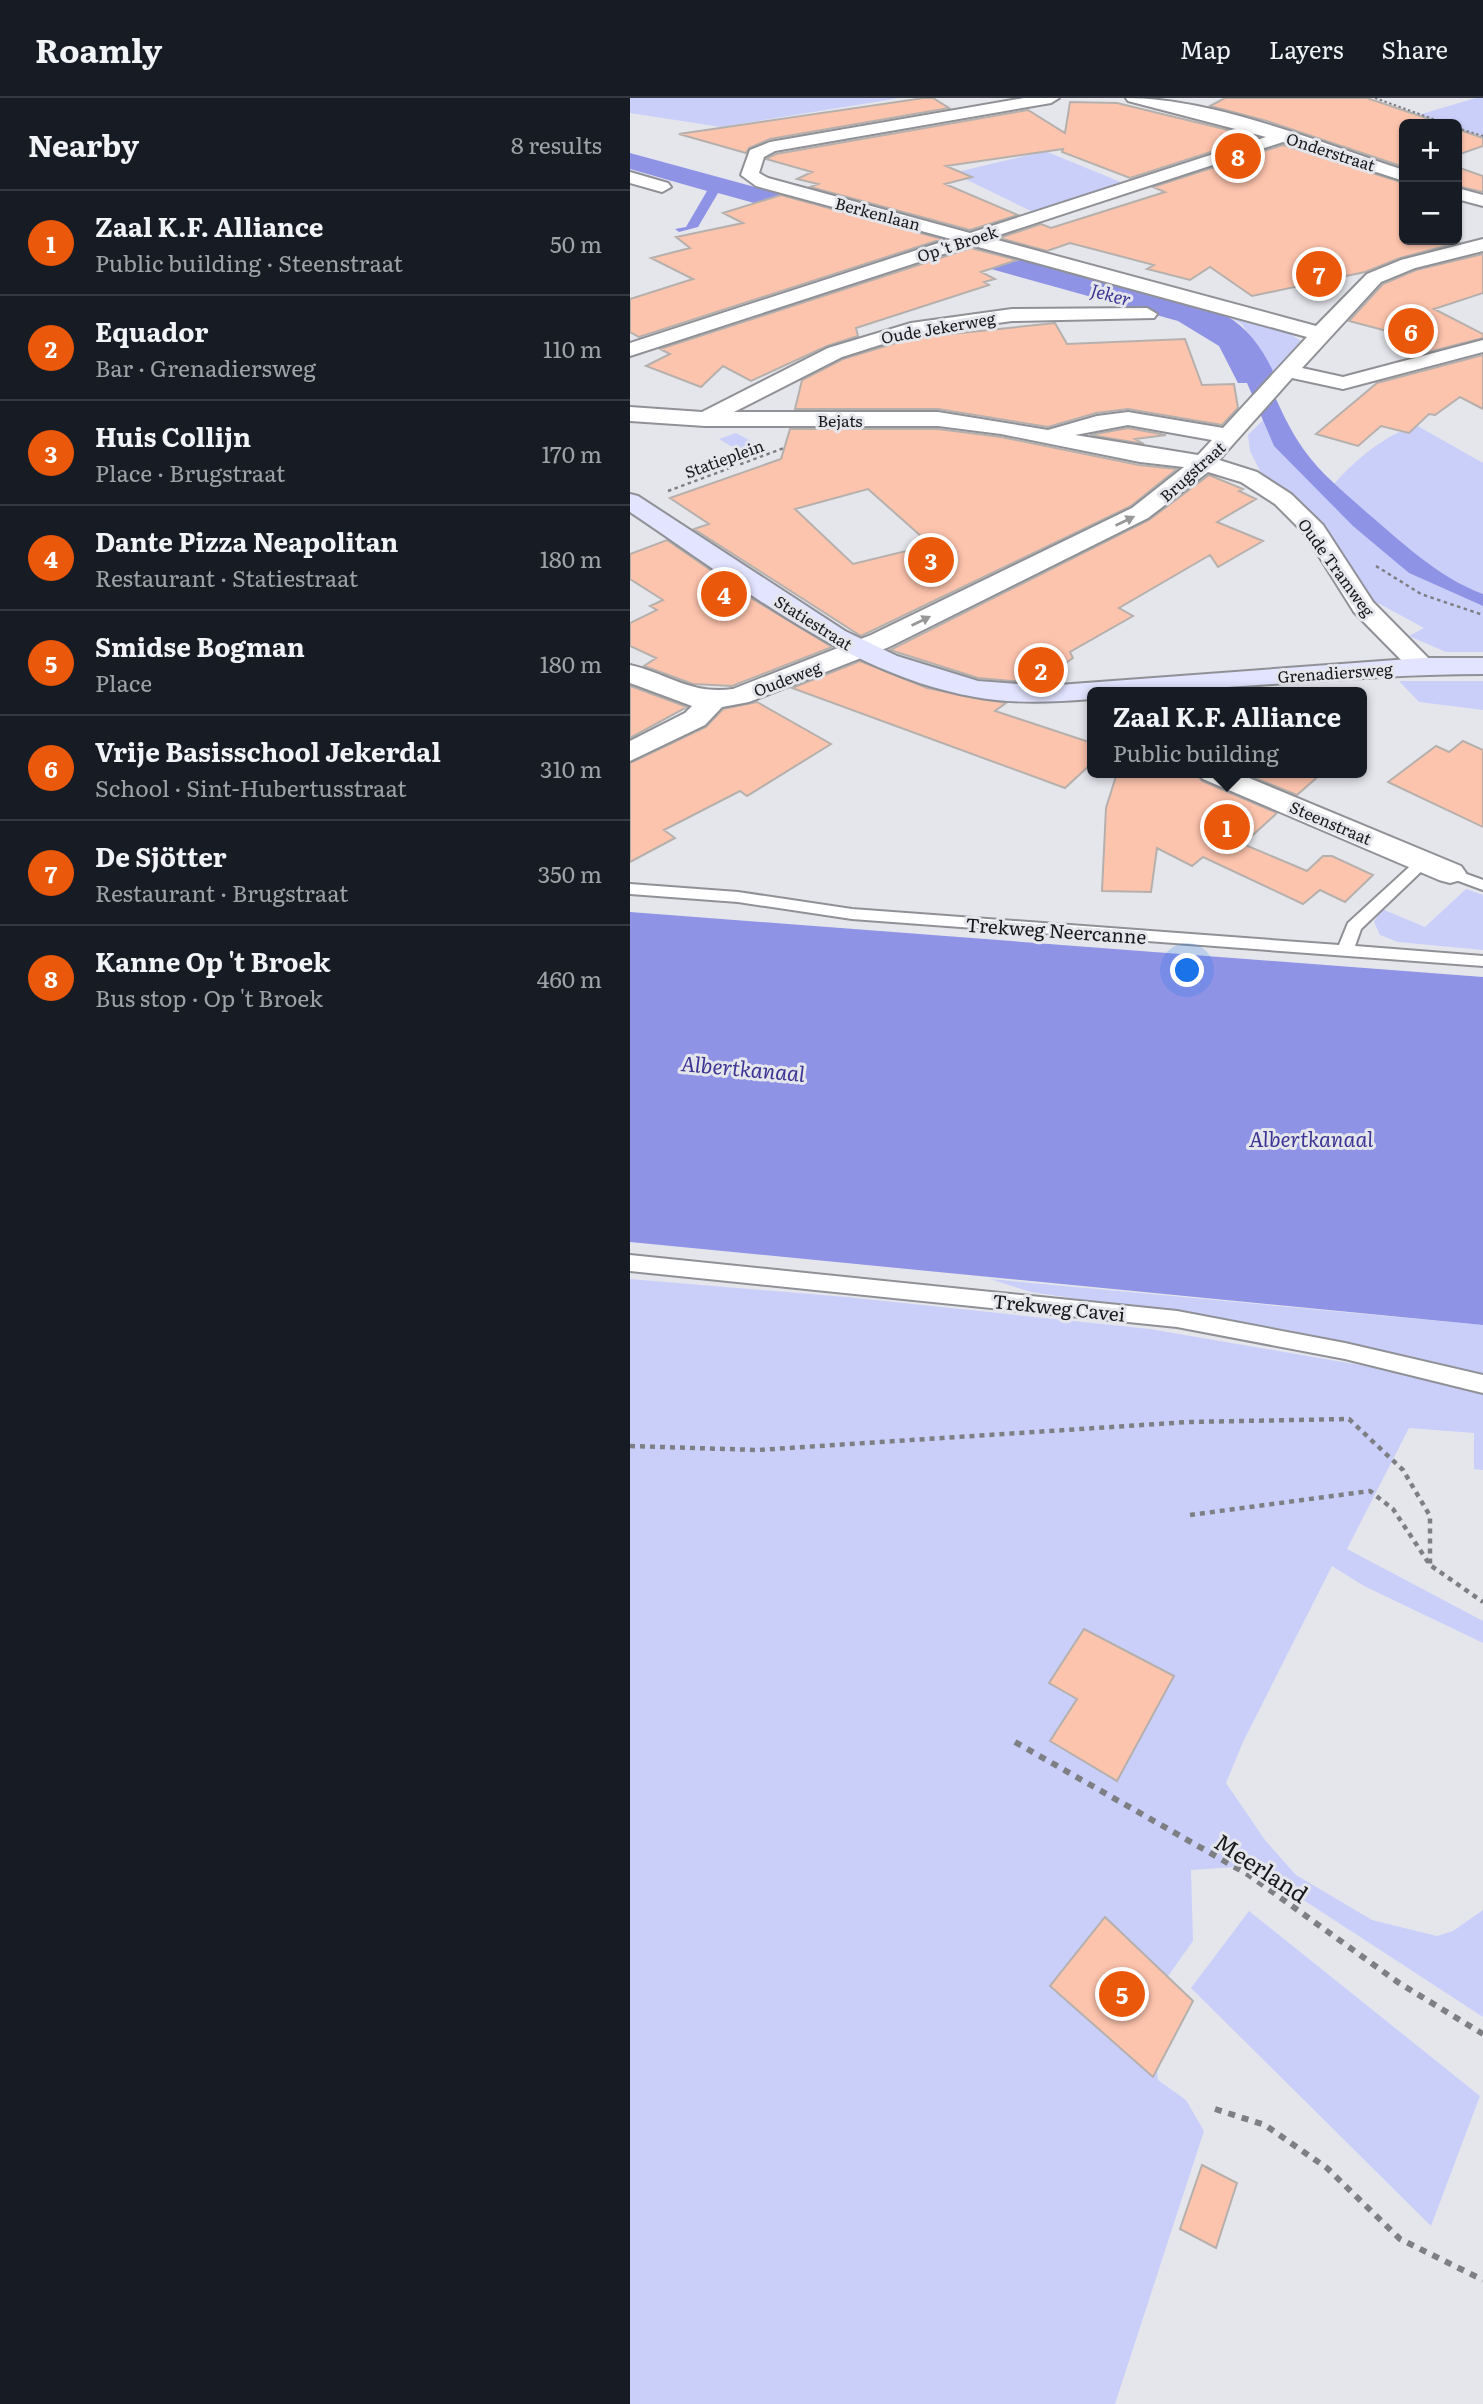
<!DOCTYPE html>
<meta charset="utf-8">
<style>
:root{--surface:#171b24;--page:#20242c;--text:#f1f3f6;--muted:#9ea1a6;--line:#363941;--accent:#ea580c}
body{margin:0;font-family:Literata,serif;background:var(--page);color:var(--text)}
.controls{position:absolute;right:21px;top:21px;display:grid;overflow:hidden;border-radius:10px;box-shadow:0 2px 5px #0004}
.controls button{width:63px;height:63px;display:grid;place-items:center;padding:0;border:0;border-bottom:2px solid var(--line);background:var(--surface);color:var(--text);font:35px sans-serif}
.you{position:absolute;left:558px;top:873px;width:24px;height:24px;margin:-18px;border:5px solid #fff;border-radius:50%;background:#1a73e8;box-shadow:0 0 0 10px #1a73e833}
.badge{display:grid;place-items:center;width:46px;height:46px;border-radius:50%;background:var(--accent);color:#fff;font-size:23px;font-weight:700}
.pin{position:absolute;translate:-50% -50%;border:4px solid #fff;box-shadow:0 2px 7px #0006}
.popup{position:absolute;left:457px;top:589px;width:280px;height:91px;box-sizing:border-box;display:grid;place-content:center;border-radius:10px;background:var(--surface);filter:drop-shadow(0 2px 5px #0005);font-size:23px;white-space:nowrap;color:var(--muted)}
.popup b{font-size:26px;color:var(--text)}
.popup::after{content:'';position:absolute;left:50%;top:100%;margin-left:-14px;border:14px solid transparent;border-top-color:var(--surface)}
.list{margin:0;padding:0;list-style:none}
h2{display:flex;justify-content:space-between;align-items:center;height:91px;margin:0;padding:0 28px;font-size:30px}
h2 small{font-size:23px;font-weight:400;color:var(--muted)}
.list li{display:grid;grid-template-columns:46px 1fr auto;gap:21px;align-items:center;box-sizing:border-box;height:105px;padding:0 28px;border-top:2px solid var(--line)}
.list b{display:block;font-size:26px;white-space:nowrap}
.list p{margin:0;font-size:23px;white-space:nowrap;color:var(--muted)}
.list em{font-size:23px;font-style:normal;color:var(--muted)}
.map{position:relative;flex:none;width:853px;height:2306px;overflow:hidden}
header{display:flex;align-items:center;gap:42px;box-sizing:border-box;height:98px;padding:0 35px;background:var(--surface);border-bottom:2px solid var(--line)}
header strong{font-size:33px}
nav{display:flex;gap:38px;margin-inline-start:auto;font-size:24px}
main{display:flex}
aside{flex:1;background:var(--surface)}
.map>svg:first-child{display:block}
</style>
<header>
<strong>Roamly</strong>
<nav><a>Map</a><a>Layers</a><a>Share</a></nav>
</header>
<main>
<aside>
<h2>Nearby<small>8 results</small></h2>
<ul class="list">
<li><span class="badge">1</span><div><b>Zaal K.F. Alliance</b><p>Public building · Steenstraat</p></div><em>50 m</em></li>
<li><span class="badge">2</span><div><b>Equador</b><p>Bar · Grenadiersweg</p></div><em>110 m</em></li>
<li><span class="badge">3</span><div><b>Huis Collijn</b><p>Place · Brugstraat</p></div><em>170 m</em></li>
<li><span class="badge">4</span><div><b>Dante Pizza Neapolitan</b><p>Restaurant · Statiestraat</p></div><em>180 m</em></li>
<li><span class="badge">5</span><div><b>Smidse Bogman</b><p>Place</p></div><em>180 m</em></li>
<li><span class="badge">6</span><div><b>Vrije Basisschool Jekerdal</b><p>School · Sint-Hubertusstraat</p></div><em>310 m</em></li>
<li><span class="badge">7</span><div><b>De Sjötter</b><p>Restaurant · Brugstraat</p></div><em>350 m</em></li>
<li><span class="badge">8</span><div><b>Kanne Op 't Broek</b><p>Bus stop · Op 't Broek</p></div><em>460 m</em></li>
</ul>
</aside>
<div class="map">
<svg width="853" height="2306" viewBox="0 0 853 2306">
<rect width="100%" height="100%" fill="#e5e6ec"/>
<path fill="#cacffa" d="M 0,0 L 270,0 L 91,29 L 0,15 Z
M 846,0 L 853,0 L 853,39 L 827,30 L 827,26 L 815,26 L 788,17 Z
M 415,53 L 493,85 L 403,114 L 323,75 Z
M 595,217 L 653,231 L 671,243 L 643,273 L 612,226 Z
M 634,321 L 644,348 L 779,475 L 853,508 L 853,554 L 816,554 L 779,538 L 794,530 L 733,497 L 677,415 L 630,373 L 620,353 L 618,337 Z
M 786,327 L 853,365 L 853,496 C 794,474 751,426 704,386 C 726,361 754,338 786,327 Z
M 106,335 L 139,353 L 121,360 L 89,341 Z
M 769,583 L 853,583 L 853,612 L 789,604 Z
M 836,791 L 853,797 L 853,852 L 768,844 L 750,837 L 744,824 L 752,811 L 795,829 Z
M 0,1181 L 216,1199 L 520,1231 L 788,1277 L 853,1295 L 853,1372 L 844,1371 L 844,1335 L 779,1330 L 717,1451 L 853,1523 L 853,1545 L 734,1488 L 702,1468 L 613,1644 L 596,1685 L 635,1742 L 666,1777 L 742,1822 L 807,1838 L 823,1833 L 853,1812 L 853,1919 L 621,1768 L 561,1772 L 563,1843 L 531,1888 L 522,1930 L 528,1982 L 556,2002 L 574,2033 L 485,2306 L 0,2306 Z
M 360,1181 L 853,1227 L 853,1276 L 657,1232 L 401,1194 Z
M 619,1813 L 850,1998 L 801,2128 L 561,1890 Z"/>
<path fill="#8f93e6" d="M 0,55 L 595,217 C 617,229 632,250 643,273 L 637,281 C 648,305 658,330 674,352 C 691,376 714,394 735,413 C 773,445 806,478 853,496 L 853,508 L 779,475 L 723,428 L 644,348 L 617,285 L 608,285 L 589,248 L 548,223 L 88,95 L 68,129 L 49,134 L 45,131 L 56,129 L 77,93 L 0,71 Z
M 0,814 L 853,879 L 853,1227 L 0,1144 Z"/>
<path fill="#fdc4ad" stroke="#b6b0ad" stroke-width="2" fill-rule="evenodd" d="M 294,0 L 303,0 L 319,10 L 140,41 L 119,50 L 116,55 L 49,36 Z
M 595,0 L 737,0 L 814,26 L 774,26 L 774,69 L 637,23 L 580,8 Z
M 440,4 L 487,5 L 627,39 L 500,80 L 432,54 L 433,51 L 316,68 L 342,79 L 315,86 L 388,117 L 340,132 L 180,89 L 188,86 L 167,81 L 182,74 L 136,61 L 146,56 L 398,12 L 435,35 Z
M 827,31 L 853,40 L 853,48 L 827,57 Z
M 653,47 L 774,85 L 774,142 L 830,144 L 770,160 L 735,174 L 622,198 L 580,169 L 560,182 L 517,171 L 524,167 L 440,145 L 417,153 L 369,140 L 411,126 L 421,130 L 535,94 L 523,89 Z
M 827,69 L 853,78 L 853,94 L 827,88 Z
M 151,97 L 312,141 L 9,239 L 0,234 L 0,201 L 63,181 L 21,160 L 60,150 L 46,139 L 113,125 L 93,115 Z
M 341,150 L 387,162 L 351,174 L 365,181 L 354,184 L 359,187 L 226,230 L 228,238 L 197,248 L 121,283 L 93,268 L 71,289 L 16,268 L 40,256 L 30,251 Z
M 853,156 L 853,195 L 804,211 L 853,236 L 853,240 L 779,259 L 760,248 L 761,234 L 719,223 L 753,186 L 786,172 Z
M 425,225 L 437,246 L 555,241 L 572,287 L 604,286 L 608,310 L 592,327 L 498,311 L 466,315 L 418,329 L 308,311 L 165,311 L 172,282 L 213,261 L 282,240 Z
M 853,257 L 853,311 L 830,299 L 805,317 L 799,316 L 779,335 L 751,328 L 728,348 L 686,336 L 747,285 Z
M 498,330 L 536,337 L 505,341 L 514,346 L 460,337 Z
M 160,331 L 308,331 L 371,339 L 509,367 L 547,371 L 501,408 L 231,538 L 64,431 L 79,426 L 40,400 L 151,361 ZM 238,391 L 301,447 L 223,466 L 165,411 Z
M 579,377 L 613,391 L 609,393 L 626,401 L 587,424 L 633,443 L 588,469 L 580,457 L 489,510 L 503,518 L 440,554 L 443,560 L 407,585 L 348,580 L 260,552 L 519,422 Z
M 37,442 L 121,500 L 202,549 L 102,588 L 63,586 L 14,568 L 26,560 L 0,548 L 0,525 L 27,512 L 20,508 L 33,502 L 0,481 L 0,456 Z
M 230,563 L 297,590 L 376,605 L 365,613 L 462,645 L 462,665 L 435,690 L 162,590 Z
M 0,588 L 57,609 L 0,640 Z
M 127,604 L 201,646 L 117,698 L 110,693 L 34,732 L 45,740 L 0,764 L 0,665 L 76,629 L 93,611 Z
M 833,643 L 853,652 L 853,729 L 758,684 L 806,648 L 819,654 Z
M 487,675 L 565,675 L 572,683 L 647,715 L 613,746 L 677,773 L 693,758 L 702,758 L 743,777 L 715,804 L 690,792 L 673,806 L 573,759 L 562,768 L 527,750 L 521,794 L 472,793 L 476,710 Z
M 613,675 L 692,675 L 667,697 Z
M 454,1531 L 544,1578 L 487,1683 L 420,1643 L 447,1601 L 419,1585 Z
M 475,1819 L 563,1903 L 523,1979 L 420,1888 Z
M 572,2067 L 607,2085 L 586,2150 L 550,2131 Z"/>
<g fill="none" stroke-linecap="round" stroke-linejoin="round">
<g stroke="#909196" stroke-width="4">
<path id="lane" d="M 793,759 L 798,761 L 798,767 L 731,831 L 725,848 L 853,858 L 853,868 L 222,821 L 108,804 L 0,796 L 0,786 L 108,794 L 222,811 L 709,847 L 718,825 L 788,761 Z
M 820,770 L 853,782 L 853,792 L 815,778 L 812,775 Z
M 0,1157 L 547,1213 L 715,1245 L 853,1277 L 853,1295 L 715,1261 L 547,1229 L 0,1173 Z"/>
</g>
<g stroke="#909196" stroke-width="4">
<path id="street" d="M 394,0 L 429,0 L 421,5 L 145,53 L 134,59 L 129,75 L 138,80 L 340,135 L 636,39 L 498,3 L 496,0 C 584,0 690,45 774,72 L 774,83 L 653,44 L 360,140 L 686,228 L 737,176 L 771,162 L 853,141 L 853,153 L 785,170 L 751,184 L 672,270 L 713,279 L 853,242 L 853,254 L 713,291 L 662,280 L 589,362 L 627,374 L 661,396 L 693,427 L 743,504 L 806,568 L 803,574 L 783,574 L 724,514 L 675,436 L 645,406 L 611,384 L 578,374 L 518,420 L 259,549 L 119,604 L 92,609 L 75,627 L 0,663 L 0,643 L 55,615 L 62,608 L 0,585 L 0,567 C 39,576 61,597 103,591 L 241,537 L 502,410 L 554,369 L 510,364 L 371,336 L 308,328 L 75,328 L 0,323 L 0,309 L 72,314 L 198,250 L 281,225 L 382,211 L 517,210 L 527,216 L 524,220 L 382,223 L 281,237 L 212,259 L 104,314 L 308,314 L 418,332 L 467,318 L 498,314 L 593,330 L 677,239 L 341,147 L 0,258 L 0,245 L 321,141 L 126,88 L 111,77 L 120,52 L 140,44 ZM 498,327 L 582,342 L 568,357 L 445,337 Z
M 0,74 L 38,85 L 41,89 L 32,94 L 0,85 Z
M 827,90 L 853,97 L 853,108 L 827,101 Z
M 568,675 L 607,675 L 831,768 L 836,775 L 831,782 L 820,785 L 809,782 L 573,681 Z"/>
</g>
<g stroke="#909196" stroke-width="4">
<path id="secondary" d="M 0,396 L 8,398 L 215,533 L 267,558 L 348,583 L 415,588 L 793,560 L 853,560 L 853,576 C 722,576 593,594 462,594 L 462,601 C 424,604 384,606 345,599 C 217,577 106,484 0,414 Z"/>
</g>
<path stroke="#7e7f83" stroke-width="2" stroke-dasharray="2.5 2.5" stroke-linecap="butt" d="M 745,0 L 817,26
M 827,30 L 853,38"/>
<path stroke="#7e7f83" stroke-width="2.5" stroke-dasharray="3.5 3.5" stroke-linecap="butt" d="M 38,393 L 154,350
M 746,468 L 791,496 L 853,517"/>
<path stroke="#7e7f83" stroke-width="4.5" stroke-dasharray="5 5" stroke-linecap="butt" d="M 0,1348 L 128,1352 L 558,1324 L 719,1321 L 773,1372 L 800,1418 L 800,1467
M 560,1417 L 740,1393 L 763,1411 L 800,1467 L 853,1504"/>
<path stroke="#7e7f83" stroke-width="6" stroke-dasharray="7 7" stroke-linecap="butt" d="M 385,1644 L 619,1777 L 769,1885 L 853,1936
M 585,2011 L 635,2027 L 697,2070 L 770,2141 L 853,2182"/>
<use href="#lane" fill="#fff" fill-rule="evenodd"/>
<use href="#street" fill="#fff" fill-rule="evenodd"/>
<use href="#secondary" fill="#e3e4ff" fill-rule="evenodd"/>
</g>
<defs><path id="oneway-solid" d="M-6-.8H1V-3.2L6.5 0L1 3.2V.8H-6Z" transform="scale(1.75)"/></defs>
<g fill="#989898">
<use href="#oneway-solid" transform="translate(495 423) rotate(-26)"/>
<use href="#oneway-solid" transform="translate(291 523) rotate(-26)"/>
</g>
<g text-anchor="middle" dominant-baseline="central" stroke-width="6" stroke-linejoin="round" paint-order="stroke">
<g font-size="16" fill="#19191b" stroke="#e5e6ec">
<text transform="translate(701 53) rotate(18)">Onderstraat</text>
<text transform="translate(248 115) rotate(15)">Berkenlaan</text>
<text transform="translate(327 145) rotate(-18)">Op 't Broek</text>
<text transform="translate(308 229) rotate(-10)">Oude Jekerweg</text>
<text x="210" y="322">Bejats</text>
<text transform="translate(94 360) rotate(-20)">Statieplein</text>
<text transform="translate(562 373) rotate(-42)">Brugstraat</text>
<text transform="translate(707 469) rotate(54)">Oude Tramweg</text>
<text transform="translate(184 524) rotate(32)">Statiestraat</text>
<text transform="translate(705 574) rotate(-4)">Grenadiersweg</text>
<text transform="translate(157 580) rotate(-21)">Oudeweg</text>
<text transform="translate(701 724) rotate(23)">Steenstraat</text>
</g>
<g font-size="18" font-style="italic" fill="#3d3594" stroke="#e5e6ec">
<text transform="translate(481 196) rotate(15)">Jeker</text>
</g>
<g font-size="19" fill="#19191b" stroke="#e5e6ec">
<text transform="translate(426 832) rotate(4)">Trekweg Neercanne</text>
<text transform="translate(429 1209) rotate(6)">Trekweg Cavei</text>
</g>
<g font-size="21" font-style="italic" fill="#3d3594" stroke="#e5e6ec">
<text transform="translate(113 969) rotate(5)">Albertkanaal</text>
<text x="681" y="1039">Albertkanaal</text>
</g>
<g font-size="23" fill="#19191b" stroke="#e5e6ec">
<text transform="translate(632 1769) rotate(33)">Meerland</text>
</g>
</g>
</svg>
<div class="controls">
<button>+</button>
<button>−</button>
</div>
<div class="you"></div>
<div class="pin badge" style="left:597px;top:729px">1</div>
<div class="popup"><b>Zaal K.F. Alliance</b>Public building</div>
<div class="pin badge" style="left:411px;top:572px">2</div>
<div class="pin badge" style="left:301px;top:462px">3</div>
<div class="pin badge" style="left:94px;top:496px">4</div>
<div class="pin badge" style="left:492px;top:1896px">5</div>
<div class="pin badge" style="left:781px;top:233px">6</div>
<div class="pin badge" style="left:689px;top:176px">7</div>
<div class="pin badge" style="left:608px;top:58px">8</div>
</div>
</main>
